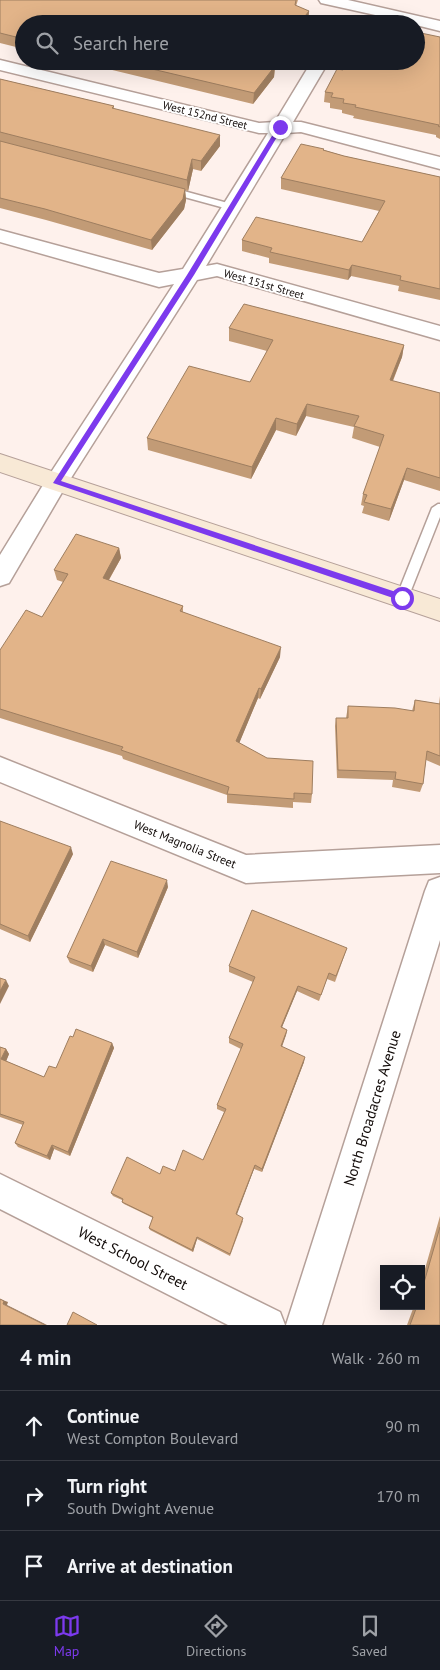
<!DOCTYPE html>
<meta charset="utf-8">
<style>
:root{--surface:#171b24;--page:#242831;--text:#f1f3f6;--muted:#9ea1a6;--line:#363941;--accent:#7c3aed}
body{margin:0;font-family:"PT Sans",sans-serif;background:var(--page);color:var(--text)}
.controls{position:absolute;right:15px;bottom:15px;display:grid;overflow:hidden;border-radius:0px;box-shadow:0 5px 20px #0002}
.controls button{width:45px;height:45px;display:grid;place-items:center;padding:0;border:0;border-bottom:1px solid var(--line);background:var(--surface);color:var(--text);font:25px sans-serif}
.stop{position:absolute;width:15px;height:15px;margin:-11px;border:4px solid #7c3aed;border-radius:50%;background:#fff}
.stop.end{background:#7c3aed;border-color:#fff;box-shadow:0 1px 5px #0008}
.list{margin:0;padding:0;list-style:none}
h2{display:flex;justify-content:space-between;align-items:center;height:65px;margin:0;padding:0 20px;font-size:21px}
h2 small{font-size:16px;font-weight:400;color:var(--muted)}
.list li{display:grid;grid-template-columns:32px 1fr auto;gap:15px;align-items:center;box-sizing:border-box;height:70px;padding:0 20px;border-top:1px solid var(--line)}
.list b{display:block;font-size:19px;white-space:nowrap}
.list p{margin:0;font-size:16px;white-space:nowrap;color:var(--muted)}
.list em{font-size:16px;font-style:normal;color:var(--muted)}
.icon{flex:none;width:28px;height:28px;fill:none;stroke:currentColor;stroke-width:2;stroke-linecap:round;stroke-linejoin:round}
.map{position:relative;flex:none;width:440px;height:1325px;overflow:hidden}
.search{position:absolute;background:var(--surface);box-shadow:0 5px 20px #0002;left:15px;right:15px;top:15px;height:55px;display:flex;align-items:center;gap:12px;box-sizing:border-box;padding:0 18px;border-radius:28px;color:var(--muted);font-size:19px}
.sheet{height:275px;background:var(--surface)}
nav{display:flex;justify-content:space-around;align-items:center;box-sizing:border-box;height:70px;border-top:1px solid var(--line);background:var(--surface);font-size:14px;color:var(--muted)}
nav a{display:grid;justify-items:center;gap:2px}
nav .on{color:var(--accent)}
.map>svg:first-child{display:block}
</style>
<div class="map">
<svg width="440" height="1325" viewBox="0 0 440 1325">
<rect width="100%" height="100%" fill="#fef1ec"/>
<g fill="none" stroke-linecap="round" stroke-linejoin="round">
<g stroke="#b5a099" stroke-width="3">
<path id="lane" d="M 169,187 L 235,205 L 237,207 L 232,210 L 166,192 L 166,188 Z
M 438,504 L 440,504 L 440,517 L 408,598 L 406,601 L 398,601 L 396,598 L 432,508 Z"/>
</g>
<g stroke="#b5a099" stroke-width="3">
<path id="street" d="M 319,0 L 348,0 L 440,21 L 440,31 L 416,25 L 416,24 L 321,3 Z
M 0,60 L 259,123 L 275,122 L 312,61 L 329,61 L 293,122 L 301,122 L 440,157 L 440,169 L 301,132 L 286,133 L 206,266 L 217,264 L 440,326 L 440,340 L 217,276 L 197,280 L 64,489 L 9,583 L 0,586 L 0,555 L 48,477 L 174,284 L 159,287 L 0,242 L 0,230 L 159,273 L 183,269 L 268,133 L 259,133 L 0,70 Z
M 0,757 L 246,855 L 440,845 L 440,873 L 246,883 L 0,782 Z
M 440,877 L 440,940 L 322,1325 L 286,1325 L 425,891 L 429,881 Z
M 0,1174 L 280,1312 L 285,1325 L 228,1325 L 0,1209 Z"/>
</g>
<g stroke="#b5a099" stroke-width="2">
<path id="secondary" d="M 0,454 L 440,599 L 440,621 L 0,472 Z"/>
</g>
<use href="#lane" fill="#fff" fill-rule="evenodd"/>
<use href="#street" fill="#fff" fill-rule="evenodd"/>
<use href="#secondary" fill="#f8e9d6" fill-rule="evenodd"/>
</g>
<path fill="#c29b76" d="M 0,0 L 298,0 L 296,6 L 309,11 L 308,21 L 306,24 L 24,24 L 24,49 L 0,43 Z
M 440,37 L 440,139 L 436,137 L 436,135 L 353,118 L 354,116 L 342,113 L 342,110 L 330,108 L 330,103 L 324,102 L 325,92 L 343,70 Z
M 75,61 L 278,61 L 275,66 L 274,77 L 253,104 Z
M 0,79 L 114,106 L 114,109 L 220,146 L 201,171 L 193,169 L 188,191 L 185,190 L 186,200 L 184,209 L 152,250 L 46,220 L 0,208 Z
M 324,149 L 324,150 L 344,156 L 440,177 L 440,300 L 398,291 L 399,286 L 351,276 L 348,280 L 269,263 L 269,258 L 242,251 L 242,240 L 362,242 L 379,211 L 281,189 L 281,178 Z
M 229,328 L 404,345 L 402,357 L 393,381 L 440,393 L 440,491 L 404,480 L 389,521 L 362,513 L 364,506 L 361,505 L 363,494 L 380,447 L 352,438 L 354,427 L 306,416 L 296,436 L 276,430 L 251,479 L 148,450 L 147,438 L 250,382 L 267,351 L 229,341 Z
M 119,548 L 121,558 L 109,580 L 183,606 L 183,612 L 280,657 L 260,699 L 258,698 L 239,743 L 312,794 L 311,803 L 293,802 L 293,808 L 227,803 L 227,795 L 123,759 L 122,756 L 0,718 L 0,650 L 42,617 L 63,582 L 57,580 L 54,570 Z
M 440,696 L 440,766 L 426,760 L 423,784 L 420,792 L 392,787 L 393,780 L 337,778 L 335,726 L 336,718 L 346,718 L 348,706 L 412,711 L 415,700 L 439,704 Z
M 0,821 L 73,854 L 30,942 L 0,929 Z
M 168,887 L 138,958 L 105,945 L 93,972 L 70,963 L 67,957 Z
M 347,948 L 335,982 L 327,979 L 319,1001 L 297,991 L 282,1027 L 287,1030 L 286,1035 L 282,1047 L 304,1062 L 262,1172 L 254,1169 L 236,1215 L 243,1221 L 230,1256 L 197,1239 L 193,1252 L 150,1230 L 149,1228 L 153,1218 L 124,1204 L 122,1202 L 122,1200 L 113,1196 L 111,1193 L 160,1174 L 175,1171 L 203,1160 L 224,1112 L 217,1109 L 217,1105 L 241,1049 L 229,1043 L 229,1038 L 253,982 L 229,972 L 229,966 Z
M 73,1037 L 112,1043 L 114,1048 L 70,1156 L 54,1149 L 50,1160 L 18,1147 L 15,1143 L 23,1125 L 0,1117 L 0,1047 L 6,1049 L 9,1054 L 6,1061 L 44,1077 L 56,1068 Z
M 440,1216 L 440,1325 L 407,1325 L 414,1306 L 421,1306 L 421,1283 Z"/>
<path fill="#9e7e60" d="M 309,11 L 308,21 L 306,24 L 299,24 Z
M 271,61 L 278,61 L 275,66 L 274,77 L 253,104 L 254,93 L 268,65 Z
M 220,135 L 220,146 L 201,171 L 201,161 Z
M 192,159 L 193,169 L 188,191 L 187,180 Z
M 185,189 L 186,200 L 184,209 L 152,250 L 151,240 Z
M 352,265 L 351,276 L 348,280 L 349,270 Z
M 404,345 L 402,357 L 388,392 L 390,380 Z
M 307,404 L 306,416 L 296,436 L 297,424 Z
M 276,418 L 276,430 L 251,479 L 252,467 Z
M 407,468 L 404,480 L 389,521 L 391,509 Z
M 119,548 L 121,558 L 104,588 L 103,578 Z
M 281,647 L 280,657 L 260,699 L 261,689 Z
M 259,688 L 258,698 L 236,751 L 236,741 Z
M 71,847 L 73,854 L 30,942 L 28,936 Z
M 167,880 L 168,887 L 138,958 L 137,952 Z
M 103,939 L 105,945 L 93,972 L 91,966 Z
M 6,980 L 9,986 L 0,1004 L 0,991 Z
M 298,986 L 297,991 L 280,1032 L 281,1027 Z
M 287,1030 L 286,1035 L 280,1051 L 281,1046 Z
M 112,1043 L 114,1048 L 70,1156 L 68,1152 Z
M 6,1049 L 9,1054 L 5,1064 L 1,1059 Z
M 305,1057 L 304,1062 L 262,1172 L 262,1169 Z
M 52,1145 L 54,1149 L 50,1160 L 47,1156 Z
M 255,1165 L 254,1169 L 236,1217 L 236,1214 Z
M 197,1237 L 197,1239 L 193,1252 L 192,1250 Z
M 0,1299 L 8,1302 L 7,1305 L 47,1325 L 45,1325 L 3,1304 Z"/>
<path fill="#e2b489" stroke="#9e7e60" d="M 0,0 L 296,0 L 295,5 L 309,11 L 299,24 L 24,24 L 24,39 L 0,33 Z
M 416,32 L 440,37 L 440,127 L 438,126 L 439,125 L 355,107 L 356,105 L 343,103 L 344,99 L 331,97 L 333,93 L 325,92 L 337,69 L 343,70 L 349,61 L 416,61 Z
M 118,61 L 271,61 L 268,65 L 275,66 L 254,93 Z
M 0,79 L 114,106 L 112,108 L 220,135 L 201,161 L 192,159 L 187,180 L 0,132 Z
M 0,141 L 185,189 L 183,199 L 151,240 L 45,209 L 0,198 Z
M 301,144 L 324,149 L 323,150 L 344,156 L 440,177 L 440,289 L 400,280 L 401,276 L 352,265 L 349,270 L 270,252 L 272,248 L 242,240 L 256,217 L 362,242 L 385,201 L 281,178 Z
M 244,304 L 404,345 L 390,380 L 440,393 L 440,478 L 407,468 L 391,509 L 364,502 L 367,495 L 363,494 L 384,435 L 354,426 L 359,416 L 307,404 L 297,424 L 276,418 L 252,467 L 147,438 L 189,366 L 250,382 L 273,340 L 229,328 Z
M 76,534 L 119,548 L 103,578 L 183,606 L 180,611 L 281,647 L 261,689 L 259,688 L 236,741 L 267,758 L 313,761 L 312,794 L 294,793 L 294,799 L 227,794 L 229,787 L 121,750 L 123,747 L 0,709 L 0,650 L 26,610 L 42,617 L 68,574 L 54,570 Z
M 415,700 L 440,704 L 440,756 L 427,751 L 423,784 L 395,779 L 396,772 L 338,770 L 336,718 L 348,718 L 348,706 L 395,708 L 414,711 Z
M 0,821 L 71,847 L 28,936 L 0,924 Z
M 111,861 L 167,880 L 137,952 L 103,939 L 91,966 L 67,957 Z
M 252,910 L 347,948 L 336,976 L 329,973 L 321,995 L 298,986 L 281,1027 L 287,1030 L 281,1046 L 305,1057 L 262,1169 L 255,1165 L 236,1214 L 243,1218 L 230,1254 L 197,1237 L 192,1250 L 149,1228 L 153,1217 L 122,1202 L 123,1199 L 111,1193 L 127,1157 L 160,1174 L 163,1166 L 175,1171 L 183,1150 L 203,1160 L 226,1109 L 217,1105 L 243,1044 L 229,1038 L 255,977 L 229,966 Z
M 0,978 L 6,980 L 0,991 Z
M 76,1029 L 112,1043 L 68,1152 L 52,1145 L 47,1156 L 15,1143 L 24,1122 L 0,1114 L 0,1047 L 6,1049 L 1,1059 L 44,1077 L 49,1066 L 56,1068 L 70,1036 L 73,1037 Z
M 440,1227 L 440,1325 L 410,1325 L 417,1306 L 421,1306 L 421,1293 Z
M 0,1299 L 4,1301 L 3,1304 L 45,1325 L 0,1325 Z
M 73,1312 L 97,1325 L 67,1325 Z"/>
<path fill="#7c3aed" d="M 278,126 L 283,127 L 194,275 L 61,481 L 405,595 L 406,598 L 402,601 L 53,483 L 187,275 Z"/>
<g text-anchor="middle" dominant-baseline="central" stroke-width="4" stroke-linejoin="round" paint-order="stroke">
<g font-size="11" fill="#110a08" stroke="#fff">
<text transform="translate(205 115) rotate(14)">West 152nd Street</text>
<text transform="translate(264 284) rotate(16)">West 151st Street</text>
</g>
<g font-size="12" fill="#110a08" stroke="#fff">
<text transform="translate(185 844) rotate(22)">West Magnolia Street</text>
</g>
<g font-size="15" fill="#110a08" stroke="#fff">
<text transform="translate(372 1108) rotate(-73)">North Broadacres Avenue</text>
<text transform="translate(133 1258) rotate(27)">West School Street</text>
</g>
</g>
</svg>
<div class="controls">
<button><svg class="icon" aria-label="locate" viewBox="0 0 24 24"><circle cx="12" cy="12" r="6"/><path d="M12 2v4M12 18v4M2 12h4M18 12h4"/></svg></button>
</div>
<div class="stop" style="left:402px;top:598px"></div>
<div class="stop end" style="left:280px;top:127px"></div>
<div class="search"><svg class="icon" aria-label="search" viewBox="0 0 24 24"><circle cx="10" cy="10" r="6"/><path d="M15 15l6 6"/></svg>Search here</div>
</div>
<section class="sheet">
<h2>4 min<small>Walk · 260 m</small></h2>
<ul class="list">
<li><svg class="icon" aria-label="ahead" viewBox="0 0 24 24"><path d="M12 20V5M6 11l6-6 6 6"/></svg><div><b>Continue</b><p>West Compton Boulevard</p></div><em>90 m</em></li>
<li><svg class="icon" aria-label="right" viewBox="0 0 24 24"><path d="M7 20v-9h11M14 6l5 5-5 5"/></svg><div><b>Turn right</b><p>South Dwight Avenue</p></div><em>170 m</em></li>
<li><svg class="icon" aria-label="arrive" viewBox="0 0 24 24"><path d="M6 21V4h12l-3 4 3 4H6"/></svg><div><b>Arrive at destination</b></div></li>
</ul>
</section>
<nav>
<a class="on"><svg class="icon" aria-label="map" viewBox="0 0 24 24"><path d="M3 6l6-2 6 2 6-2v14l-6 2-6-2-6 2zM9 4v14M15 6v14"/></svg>Map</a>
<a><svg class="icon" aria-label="directions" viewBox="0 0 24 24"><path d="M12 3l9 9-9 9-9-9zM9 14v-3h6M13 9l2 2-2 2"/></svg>Directions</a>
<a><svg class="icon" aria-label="saved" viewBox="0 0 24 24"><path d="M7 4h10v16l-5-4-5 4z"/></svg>Saved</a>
</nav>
